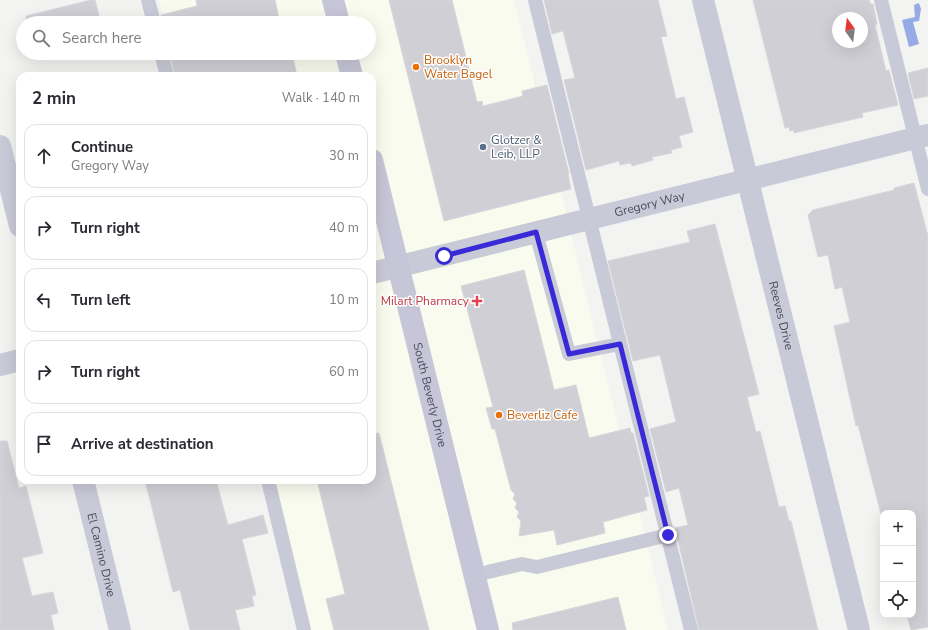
<!DOCTYPE html>
<meta charset="utf-8">
<style>
:root{--surface:#fff;--page:#f7f7f7;--text:#2b2b33;--muted:#7c7c81;--line:#e1e1e2}
body{margin:0;font-family:"Nunito Sans",sans-serif;background:var(--page);color:var(--text)}
.controls{position:absolute;right:12px;bottom:12px;display:grid;overflow:hidden;border-radius:8px;box-shadow:0 4px 16px #0002}
.controls button{width:36px;height:36px;display:grid;place-items:center;padding:0;border:0;border-bottom:1px solid var(--line);background:var(--surface);color:var(--text);font:20px sans-serif}
.compass{position:absolute;left:832px;top:12px;width:36px;height:36px;border-radius:50%;background:var(--surface);box-shadow:0 4px 16px #0002;rotate:346deg}
.stop{position:absolute;width:12px;height:12px;margin:-9px;border:3px solid #3929d6;border-radius:50%;background:#fff}
.stop.end{background:#3929d6;border-color:#fff;box-shadow:0 1px 4px #0008}
.list{margin:0;padding:0;list-style:none}
h2{display:flex;justify-content:space-between;align-items:center;height:52px;margin:0;padding:0 16px;font-size:17px}
h2 small{font-size:13px;font-weight:400;color:var(--muted)}
.list li{display:grid;grid-template-columns:26px 1fr auto;gap:12px;align-items:center;box-sizing:border-box;height:64px;margin:0 8px 8px;padding:0 8px;border:1px solid var(--line);border-radius:12px}
.list b{display:block;font-size:15px;white-space:nowrap}
.list p{margin:0;font-size:13px;white-space:nowrap;color:var(--muted)}
.list em{font-size:13px;font-style:normal;color:var(--muted)}
.icon{flex:none;width:22px;height:22px;fill:none;stroke:currentColor;stroke-width:2;stroke-linecap:round;stroke-linejoin:round}
.map{position:relative;flex:none;width:928px;height:630px;overflow:hidden}
.search{position:absolute;background:var(--surface);box-shadow:0 4px 16px #0002;left:16px;top:16px;width:360px;height:44px;display:flex;align-items:center;gap:10px;box-sizing:border-box;padding:0 14px;border-radius:22px;color:var(--muted);font-size:15px}
.panel{position:absolute;background:var(--surface);box-shadow:0 4px 16px #0002;left:16px;top:72px;width:360px;height:412px;border-radius:12px}
.map>svg:first-child{display:block}
</style>
<div class="map">
<svg width="928" height="630" viewBox="0 0 928 630">
<rect width="100%" height="100%" fill="#f3f3f2"/>
<path fill="#f8fbee" d="M 159,0 L 514,0 L 668,630 L 311,630 L 275,480 L 372,480 L 372,76 L 177,76 L 172,53 L 369,53 L 369,23 L 165,23 Z"/>
<path fill="#96abe5" d="M 919,3 L 921,9 L 919,21 L 913,22 L 919,44 L 909,47 L 902,20 L 915,17 L 914,5 Z"/>
<path fill="#d0cfd5" stroke="#d7d6dc" fill-rule="evenodd" d="M 91,0 L 95,0 L 101,23 L 27,23 L 26,16 Z
M 196,0 L 275,0 L 280,23 L 162,23 L 161,15 L 197,6 Z
M 389,0 L 452,0 L 477,102 L 482,101 L 483,106 L 523,96 L 522,91 L 547,85 L 569,174 L 568,174 L 571,189 L 444,221 Z
M 544,0 L 658,0 L 667,36 L 661,37 L 676,99 L 684,97 L 693,132 L 679,136 L 682,147 L 671,150 L 672,153 L 652,157 L 653,160 L 632,166 L 631,163 L 620,165 L 619,161 L 586,170 L 564,80 L 575,78 L 563,31 L 552,34 Z
M 753,0 L 869,0 L 870,4 L 873,4 L 877,24 L 875,25 L 886,71 L 889,70 L 898,105 L 862,113 L 863,117 L 794,133 L 794,130 L 790,131 L 789,127 L 785,128 ZM 838,18 L 862,18 L 862,42 L 838,42 Z
M 170,53 L 292,53 L 297,76 L 175,76 Z
M 928,68 L 928,96 L 914,99 L 908,73 Z
M 914,183 L 928,236 L 928,627 L 911,630 L 907,615 L 913,615 L 913,513 L 883,513 L 883,522 L 858,425 L 856,426 L 834,326 L 850,322 L 842,287 L 835,289 L 828,255 L 818,257 L 808,215 L 813,210 L 894,190 L 894,188 Z
M 715,224 L 759,394 L 747,397 L 756,432 L 760,431 L 779,507 L 785,506 L 789,521 L 791,521 L 818,630 L 699,630 L 675,528 L 688,525 L 679,488 L 666,492 L 650,429 L 676,422 L 660,355 L 633,361 L 608,261 L 690,242 L 687,231 Z
M 524,270 L 554,390 L 576,385 L 589,438 L 630,428 L 631,433 L 633,433 L 649,496 L 644,497 L 647,510 L 603,522 L 605,533 L 557,545 L 554,530 L 519,536 L 521,521 L 517,517 L 519,512 L 515,508 L 517,503 L 513,499 L 515,494 L 511,490 L 495,429 L 492,429 L 486,408 L 493,407 L 461,286 Z
M 379,433 L 415,577 L 429,630 L 334,630 L 326,599 L 345,594 L 317,480 L 372,480 L 372,434 Z
M 0,441 L 7,441 L 19,488 L 26,486 L 43,553 L 22,558 L 32,596 L 53,592 L 58,613 L 51,615 L 54,630 L 0,630 Z
M 145,480 L 216,480 L 228,525 L 263,515 L 268,533 L 242,539 L 256,595 L 252,596 L 254,606 L 235,610 L 240,630 L 190,630 L 180,590 L 173,592 Z
M 618,597 L 626,630 L 513,630 L 512,623 Z"/>
<g fill="none" stroke-linecap="round" stroke-linejoin="round">
<path stroke="#c9cad7" stroke-width="14" d="M 148,0 L 154,23
M 535,0 L 691,630
M 881,0 L 928,189
M 161,53 L 167,76
M 536,233 L 569,354 L 620,344
M 268,480 L 304,630
M 475,575 L 522,564 L 537,567 L 668,535"/>
<g stroke="#c9cad7" stroke-width="22">
<path id="s1" d="M 703,0 L 859,630"/>
<path d="M 0,146 L 20,226"/>
<path id="s2" d="M 372,273 L 928,135"/>
<path d="M 0,365 L 20,360"/>
<path id="s3" d="M 83,480 L 120,630"/>
</g>
<g stroke="#c7c6d8" stroke-width="22">
<path d="M 333,0 L 339,23"/>
<path d="M 346,53 L 352,76"/>
<path id="s4" d="M 372,160 L 488,630"/>
</g>
</g>
<g fill="none" stroke-linecap="round" stroke-linejoin="round">
<path stroke="#3929d6" stroke-width="5" d="M 444,256 L 536,232 L 569,354 L 620,344 L 668,535"/>
</g>
<g fill="#e8710a" stroke="#fff" stroke-width="1.5">
<circle cx="416" cy="67" r="4"/>
<circle cx="499" cy="415" r="4"/>
</g>
<circle fill="#5c6f8a" stroke="#fff" stroke-width="1.5" cx="483" cy="147" r="4"/>
<path fill="#e0444e" stroke="#fff" stroke-width="1.5" d="M475 295h4v4h4v4h-4v4h-4v-4h-4v-4h4z"/>
<g text-anchor="middle" dominant-baseline="central" stroke-width="3" stroke-linejoin="round" paint-order="stroke">
<g font-size="12" fill="#c56008" stroke="#fff" text-anchor="start">
<text x="424" y="60">Brooklyn<tspan x="424" dy="14">Water Bagel</tspan></text>
<text x="507" y="415">Beverliz Cafe</text>
</g>
<g font-size="12" fill="#4e5e75" stroke="#fff" text-anchor="start">
<text x="491" y="140">Glotzer &amp;<tspan x="491" dy="14">Leib, LLP</tspan></text>
</g>
<g font-size="12" fill="#4b4b5d" stroke="#fff">
<text stroke="none"><textPath href="#s2" startOffset="286">Gregory Way</textPath></text>
<text stroke="none"><textPath href="#s1" startOffset="325">Reeves Drive</textPath></text>
<text stroke="none"><textPath href="#s4" startOffset="242">South Beverly Drive</textPath></text>
<text stroke="none"><textPath href="#s3" startOffset="77">El Camino Drive</textPath></text>
</g>
<g font-size="12" fill="#be3a42" stroke="#fff" text-anchor="end">
<text x="469" y="301">Milart Pharmacy</text>
</g>
</g>
</svg>
<div class="controls">
<button>+</button>
<button>−</button>
<button><svg class="icon" aria-label="locate" viewBox="0 0 24 24"><circle cx="12" cy="12" r="6"/><path d="M12 2v4M12 18v4M2 12h4M18 12h4"/></svg></button>
</div>
<svg class="compass" viewBox="-18 -18 36 36"><path d="M0-13l5 13h-10z" fill="#e53935"/><path d="M0 13l5-13h-10z" fill="#7c7c81"/></svg>
<div class="stop" style="left:444px;top:256px"></div>
<div class="stop end" style="left:668px;top:535px"></div>
<div class="search"><svg class="icon" aria-label="search" viewBox="0 0 24 24"><circle cx="10" cy="10" r="6"/><path d="M15 15l6 6"/></svg>Search here</div>
<section class="panel">
<h2>2 min<small>Walk · 140 m</small></h2>
<ul class="list">
<li><svg class="icon" aria-label="ahead" viewBox="0 0 24 24"><path d="M12 20V5M6 11l6-6 6 6"/></svg><div><b>Continue</b><p>Gregory Way</p></div><em>30 m</em></li>
<li><svg class="icon" aria-label="right" viewBox="0 0 24 24"><path d="M7 20v-9h11M14 6l5 5-5 5"/></svg><div><b>Turn right</b></div><em>40 m</em></li>
<li><svg class="icon" aria-label="left" viewBox="0 0 24 24"><path d="M17 20v-9H6M10 6l-5 5 5 5"/></svg><div><b>Turn left</b></div><em>10 m</em></li>
<li><svg class="icon" aria-label="right" viewBox="0 0 24 24"><path d="M7 20v-9h11M14 6l5 5-5 5"/></svg><div><b>Turn right</b></div><em>60 m</em></li>
<li><svg class="icon" aria-label="arrive" viewBox="0 0 24 24"><path d="M6 21V4h12l-3 4 3 4H6"/></svg><div><b>Arrive at destination</b></div></li>
</ul>
</section>
</div>
